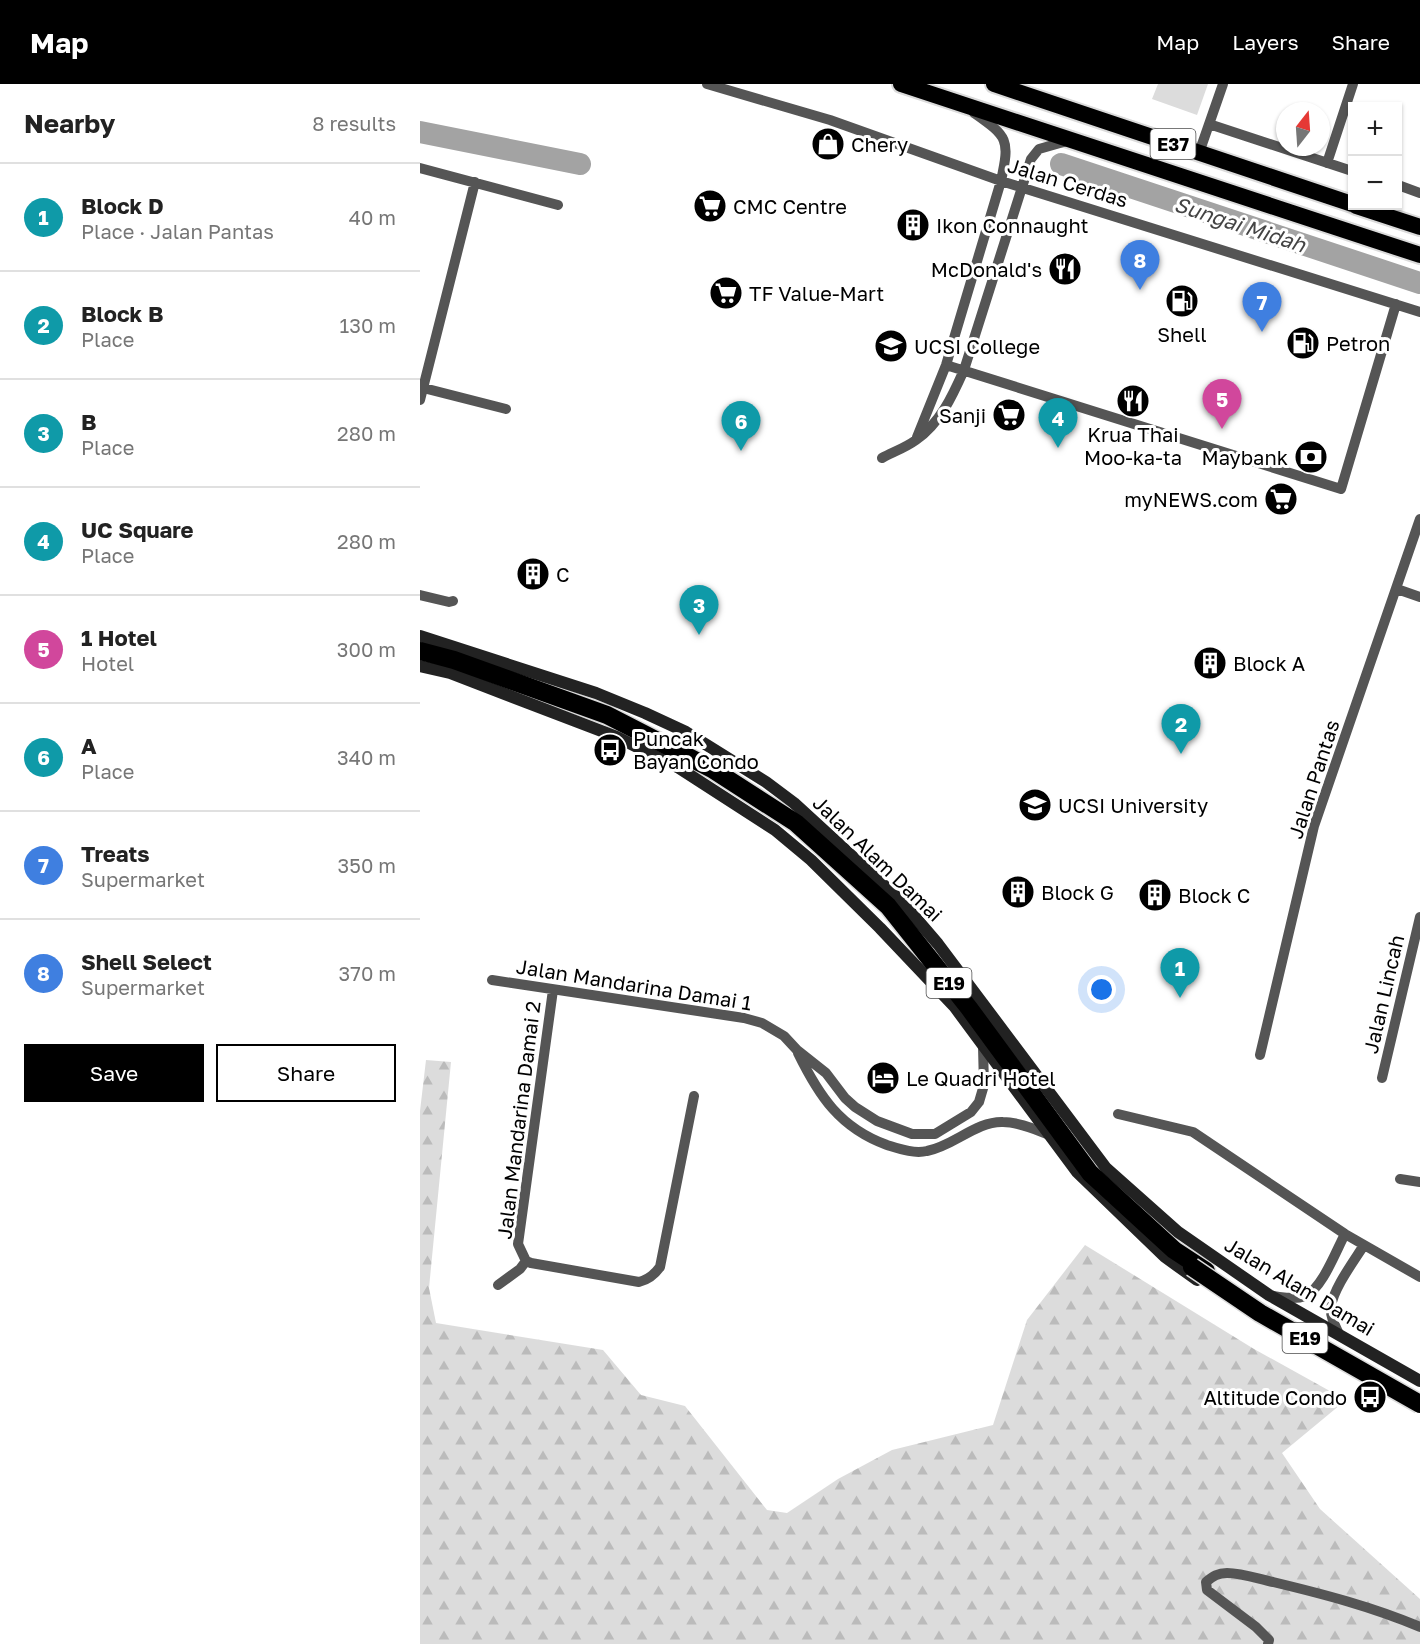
<!DOCTYPE html>
<meta charset="utf-8">
<style>
:root{--surface:#fff;--page:#f6f6f6;--text:#222;--muted:#767676;--line:#e0e0e0;--accent:#000}
body{margin:0;font-family:"Golos Text",sans-serif;background:var(--page);color:var(--text)}
.controls{position:absolute;right:18px;top:18px;display:grid;overflow:hidden;border-radius:0px;box-shadow:0 2px 4px #0004}
.controls button{width:54px;height:54px;display:grid;place-items:center;padding:0;border:0;border-bottom:2px solid var(--line);background:var(--surface);color:var(--text);font:30px sans-serif}
.compass{position:absolute;left:856px;top:18px;width:54px;height:54px;border-radius:50%;background:var(--surface);box-shadow:0 2px 4px #0004;rotate:17deg}
.you{position:absolute;left:682px;top:906px;width:21px;height:21px;margin:-15px;border:4px solid #fff;border-radius:50%;background:#1a73e8;box-shadow:0 0 0 9px #1a73e833}
.badge{display:grid;place-items:center;width:39px;height:39px;border-radius:50%;background:var(--accent);color:#fff;font-size:20px;font-weight:700}
.pin{position:absolute;translate:-50% -50px;filter:drop-shadow(0 2px 3px #0008)}
.pin::after{content:'';position:absolute;top:32px;width:21px;height:18px;background:inherit;clip-path:polygon(0 0,100% 0,50% 100%)}
.list{margin:0;padding:0;list-style:none}
h2{display:flex;justify-content:space-between;align-items:center;height:78px;margin:0;padding:0 24px;font-size:26px}
h2 small{font-size:20px;font-weight:400;color:var(--muted)}
.list li{display:grid;grid-template-columns:39px 1fr auto;gap:18px;align-items:center;box-sizing:border-box;height:108px;padding:0 24px;border-top:2px solid var(--line)}
.list b{display:block;font-size:22px;white-space:nowrap}
.list p{margin:0;font-size:20px;white-space:nowrap;color:var(--muted)}
.list em{font-size:20px;font-style:normal;color:var(--muted)}
.actions{display:flex;gap:12px;padding:18px 24px}
.actions a{flex:1;padding:14px 0;border:2px solid var(--accent);border-radius:0px;text-align:center;font-size:21px;color:var(--accent)}
.actions .main{background:var(--accent);color:#fff}
.map{position:relative;flex:none;width:1000px;height:1560px;overflow:hidden}
header{display:flex;align-items:center;gap:36px;box-sizing:border-box;height:84px;padding:0 30px;background:var(--accent);color:#fff}
header strong{font-size:28px}
nav{display:flex;gap:33px;margin-inline-start:auto;font-size:21px}
main{display:flex}
aside{flex:1;background:var(--surface)}
.map>svg:first-child{display:block}
</style>
<header>
<strong>Map</strong>
<nav><a>Map</a><a>Layers</a><a>Share</a></nav>
</header>
<main>
<aside>
<h2>Nearby<small>8 results</small></h2>
<ul class="list">
<li><span class="badge" style="background:#0f9aa8">1</span><div><b>Block D</b><p>Place · Jalan Pantas</p></div><em>40 m</em></li>
<li><span class="badge" style="background:#0f9aa8">2</span><div><b>Block B</b><p>Place</p></div><em>130 m</em></li>
<li><span class="badge" style="background:#0f9aa8">3</span><div><b>B</b><p>Place</p></div><em>280 m</em></li>
<li><span class="badge" style="background:#0f9aa8">4</span><div><b>UC Square</b><p>Place</p></div><em>280 m</em></li>
<li><span class="badge" style="background:#d1479c">5</span><div><b>1 Hotel</b><p>Hotel</p></div><em>300 m</em></li>
<li><span class="badge" style="background:#0f9aa8">6</span><div><b>A</b><p>Place</p></div><em>340 m</em></li>
<li><span class="badge" style="background:#3f7fe0">7</span><div><b>Treats</b><p>Supermarket</p></div><em>350 m</em></li>
<li><span class="badge" style="background:#3f7fe0">8</span><div><b>Shell Select</b><p>Supermarket</p></div><em>370 m</em></li>
</ul>
<div class="actions"><a class="main">Save</a><a>Share</a></div>
</aside>
<div class="map">
<svg width="1000" height="1560" viewBox="0 0 1000 1560">
<defs>
<pattern id="forest-firs" width="22" height="20" patternUnits="userSpaceOnUse" patternTransform="scale(1.5)"><rect width="22" height="20" fill="#dcdcdc"/><path d="M5 1l3.5 6h-7zM16 11l3.5 6h-7z" fill="#bbb"/></pattern>
</defs>
<rect width="100%" height="100%" fill="#fff"/>
<path fill="url(#forest-firs)" d="M 6,976 L 31,978 L 9,1204 L 16,1239 L 183,1266 L 221,1311 L 265,1322 L 347,1426 L 367,1429 L 418,1395 L 472,1366 L 573,1341 L 607,1236 L 665,1161 L 834,1265 L 926,1316 L 862,1369 L 900,1425 L 1000,1515 L 1000,1560 L 0,1560 L 0,1027 Z"/>
<path fill="#dcdcdc" d="M 738,0 L 788,0 L 777,31 L 732,15 Z"/>
<g fill="none" stroke-linecap="round" stroke-linejoin="round">
<path stroke="#a3a3a3" stroke-width="22" d="M 0,48 L 160,80
M 641,80 L 1000,199"/>
<g stroke="#dbdbdb" stroke-width="20">
<path id="trunk" d="M 481,0 L 1000,171
M 574,0 L 932,120
M 936,122 L 1000,143"/>
</g>
<g stroke="#dbdbdb" stroke-width="21">
<path id="motorway" d="M 0,567 L 34,576 L 187,631 L 292,685 L 376,739 L 468,822 L 549,924 L 670,1089 L 754,1166 L 786,1187"/>
</g>
<path stroke="#555" stroke-width="10" d="M 287,0 L 410,36 L 581,97 L 1000,228
M 789,40 L 932,87
M 779,69 L 803,0
M 907,79 L 933,0
M 0,84 L 138,121
M 978,101 L 1000,109
M 526,281 L 921,405 L 976,220
M 0,303 L 86,325
M 0,316 L 55,98
M 497,353 L 526,281 L 581,97 C 590,55 588,53 554,29
M 462,374 C 473,368 485,364 496,356 C 520,339 532,313 544,286 L 611,75 L 619,65 L 647,57
M 977,505 L 1000,513
M 0,511 L 29,518 L 33,517
M 72,896 L 324,934 L 342,939 L 364,952 L 377,966 L 406,989 L 425,1014 L 435,1023 L 457,1037 L 492,1050 L 515,1050 L 551,1028 L 559,1018 L 564,1001 L 563,963
M 133,906 L 98,1160 L 106,1177 L 111,1179 L 219,1198 C 227,1196 235,1190 240,1183 L 274,1012
M 378,969 C 399,1012 420,1044 467,1061 C 480,1065 494,1070 507,1067 C 534,1062 556,1037 583,1038 C 598,1038 614,1045 627,1050
M 840,971 L 894,742 L 1000,435
M 962,994 L 1000,833
M 698,1030 L 773,1048 L 925,1150 L 1000,1193
M 980,1095 L 1000,1098
M 78,1201 L 100,1185 L 106,1177
M 852,1212 C 863,1213 875,1216 885,1212 C 902,1205 916,1167 925,1150
M 919,1250 C 915,1241 910,1233 911,1223 C 913,1205 934,1177 944,1161
M 848,1560 L 849,1556 L 836,1543 L 787,1506 L 786,1498 C 793,1492 798,1489 807,1489 C 822,1489 839,1495 853,1498 C 903,1510 953,1523 1000,1543"/>
<path stroke="#222" stroke-width="12" d="M 0,552 L 176,609 L 225,629 L 266,648 L 346,698 L 374,719 L 482,818 L 518,860 L 686,1084 L 758,1148 L 849,1211 L 1000,1297
M 0,582 L 30,589 L 197,653 L 259,684 L 355,746 L 391,776 L 460,844 L 534,922 L 657,1088 L 745,1173 L 777,1196"/>
<use href="#trunk" stroke="#000" stroke-width="16"/>
<use href="#motorway" stroke="#000" stroke-width="18"/>
<g stroke="#dbdbdb" stroke-width="21" stroke-linecap="butt">
<path id="motorway-bridge" d="M 772,1183 L 840,1229 L 1000,1320"/>
</g>
<use href="#motorway-bridge" stroke="#000" stroke-width="18"/>
</g>
<defs>
<g id="shop-disc" transform="scale(1.725)"><circle r="9.5" fill="#000" stroke="#fff"/><path d="M-5-2.5h2.3a2.7 3.5 0 0 1 5.4 0H5L5.5 6h-11ZM-1.5-2.5h3a1.5 2.3 0 0 0-3 0Z" fill="#fff"/></g>
<g id="supermarket-disc" transform="scale(1.725)"><circle r="9.5" fill="#000" stroke="#fff"/><path d="M-6-5.5h2.5l.6 2H6L4.5 2H-2.5L-4.4-4H-6ZM-1.5 3.2a1.3 1.3 0 1 0 .1 0ZM3 3.2a1.3 1.3 0 1 0 .1 0Z" fill="#fff"/></g>
<g id="building-disc" transform="scale(1.725)"><circle r="9.5" fill="#000" stroke="#fff"/><path d="M-4-6H4V6H1V3H-1V6H-4ZM-2.5-4.3h1.7v1.8h-1.7ZM.8-4.3h1.7v1.8H.8ZM-2.5-1h1.7V.8h-1.7ZM.8-1h1.7V.8H.8Z" fill="#fff"/></g>
<g id="restaurant-disc" transform="scale(1.725)"><circle r="9.5" fill="#000" stroke="#fff"/><path d="M-5-6h1v4h1v-4h1v4h1v-4h1v5L-1.5 .5V6h-2V.5L-5-1ZM5-6V6H3V1.5H1.5Q1.5-4 5-6Z" fill="#fff"/></g>
<g id="fuel-disc" transform="scale(1.725)"><circle r="9.5" fill="#000" stroke="#fff"/><path d="M-5.5-6h7V0h2V4h1.3V-2.5L3-4.5l.8-.8L6-3V5H2.5V1h-1V6h-7ZM-4.2-4.7v3.2H.2V-4.7Z" fill="#fff"/></g>
<g id="university-disc" transform="scale(1.725)"><circle r="9.5" fill="#000" stroke="#fff"/><path d="M0-5L7-2L0 1L-7-2ZM-4 1L0 2.5L4 1V4Q0 6-4 4Z" fill="#fff"/></g>
<g id="bank-disc" transform="scale(1.725)"><circle r="9.5" fill="#000" stroke="#fff"/><path d="M-6-4H6V4H-6ZM0-2.3a2.3 2.3 0 1 0 0 4.6a2.3 2.3 0 1 0 0-4.6Z" fill="#fff"/></g>
<g id="bus-disc" transform="scale(1.725)"><circle r="9.5" fill="#000" stroke="#fff"/><path d="M-5-6H5V4H4V6H2V4H-2V6H-4V4H-5ZM-3.5-4V0h7V-4ZM-3.5 1.2v1.5H-2V1.2ZM2 1.2v1.5H3.5V1.2Z" fill="#fff"/></g>
<g id="hotel-disc" transform="scale(1.725)"><circle r="9.5" fill="#000" stroke="#fff"/><path d="M-6-4.5h1.5V1H6V5H4.5V3h-9V5H-6ZM-4 0a1.8 1.8 0 1 1 3.6 0ZM.5 0V-2.5h3Q6-2.5 6 0Z" fill="#fff"/></g>
</defs>
<g fill-rule="evenodd">
<use href="#shop-disc" x="408" y="60"/>
<use href="#supermarket-disc" x="290" y="122"/>
<use href="#building-disc" x="493" y="141"/>
<use href="#restaurant-disc" x="645" y="185"/>
<use href="#supermarket-disc" x="306" y="209"/>
<use href="#fuel-disc" x="762" y="217"/>
<use href="#fuel-disc" x="883" y="259"/>
<use href="#university-disc" x="471" y="262"/>
<use href="#restaurant-disc" x="713" y="317"/>
<use href="#supermarket-disc" x="589" y="331"/>
<use href="#bank-disc" x="891" y="373"/>
<use href="#supermarket-disc" x="861" y="415"/>
<use href="#building-disc" x="113" y="490"/>
<use href="#building-disc" x="790" y="579"/>
<use href="#bus-disc" x="190" y="666"/>
<use href="#university-disc" x="615" y="721"/>
<use href="#building-disc" x="598" y="808"/>
<use href="#building-disc" x="735" y="811"/>
<use href="#hotel-disc" x="463" y="994"/>
<use href="#bus-disc" x="950" y="1313"/>
</g>
<g text-anchor="middle" dominant-baseline="central" stroke-width="6" stroke-linejoin="round" paint-order="stroke">
<g fill="#fff" stroke="#4c4c4c" stroke-width="1.5">
<rect x="730.5" y="45" width="45" height="30" rx="4.5"/>
<rect x="506.5" y="884" width="45" height="30" rx="4.5"/>
<rect x="862.5" y="1239" width="45" height="30" rx="4.5"/>
</g>
<g font-size="18" font-weight="bold" fill="#000">
<text x="753" y="60">E37</text>
<text x="529" y="899">E19</text>
<text x="885" y="1254">E19</text>
</g>
<g font-size="20" fill="#000" stroke="#fff" text-anchor="start">
<text x="431" y="60">Chery</text>
<text x="313" y="122">CMC Centre</text>
<text x="516" y="141">Ikon Connaught</text>
<text x="622" y="185" text-anchor="end">McDonald's</text>
<text x="329" y="209">TF Value-Mart</text>
<text x="762" y="250" text-anchor="middle">Shell</text>
<text x="906" y="259">Petron</text>
<text x="494" y="262">UCSI College</text>
<text x="566" y="331" text-anchor="end">Sanji</text>
<text x="713" y="350" text-anchor="middle">Krua Thai<tspan x="713" dy="23">Moo-ka-ta</tspan></text>
<text x="868" y="373" text-anchor="end">Maybank</text>
<text x="838" y="415" text-anchor="end">myNEWS.com</text>
<text x="136" y="490">C</text>
<text x="813" y="579">Block A</text>
<text x="213" y="654">Puncak<tspan x="213" dy="23">Bayan Condo</tspan></text>
<text x="638" y="721">UCSI University</text>
<text x="621" y="808">Block G</text>
<text x="758" y="811">Block C</text>
<text x="486" y="994">Le Quadri Hotel</text>
<text x="927" y="1313" text-anchor="end">Altitude Condo</text>
</g>
<g font-size="20" fill="#000" stroke="#fff">
<text transform="translate(648 98) rotate(17)">Jalan Cerdas</text>
<text transform="translate(893 695) rotate(-72)">Jalan Pantas</text>
<text transform="translate(458 774) rotate(44)">Jalan Alam Damai</text>
<text transform="translate(214 900) rotate(9)">Jalan Mandarina Damai 1</text>
<text transform="translate(963 910) rotate(-77)">Jalan Lincah</text>
<text transform="translate(98 1036) rotate(-83)">Jalan Mandarina Damai 2</text>
<text transform="translate(880 1202) rotate(31)">Jalan Alam Damai</text>
</g>
<g font-size="21" font-style="italic" fill="#444" stroke="#fff">
<text transform="translate(820 140) rotate(18)">Sungai Midah</text>
</g>
</g>
</svg>
<div class="controls">
<button>+</button>
<button>−</button>
</div>
<svg class="compass" viewBox="-18 -18 36 36"><path d="M0-13l5 13h-10z" fill="#e53935"/><path d="M0 13l5-13h-10z" fill="#767676"/></svg>
<div class="you"></div>
<div class="pin badge" style="left:760px;top:914px;background:#0f9aa8">1</div>
<div class="pin badge" style="left:761px;top:670px;background:#0f9aa8">2</div>
<div class="pin badge" style="left:279px;top:551px;background:#0f9aa8">3</div>
<div class="pin badge" style="left:638px;top:364px;background:#0f9aa8">4</div>
<div class="pin badge" style="left:802px;top:345px;background:#d1479c">5</div>
<div class="pin badge" style="left:321px;top:367px;background:#0f9aa8">6</div>
<div class="pin badge" style="left:842px;top:248px;background:#3f7fe0">7</div>
<div class="pin badge" style="left:720px;top:206px;background:#3f7fe0">8</div>
</div>
</main>
